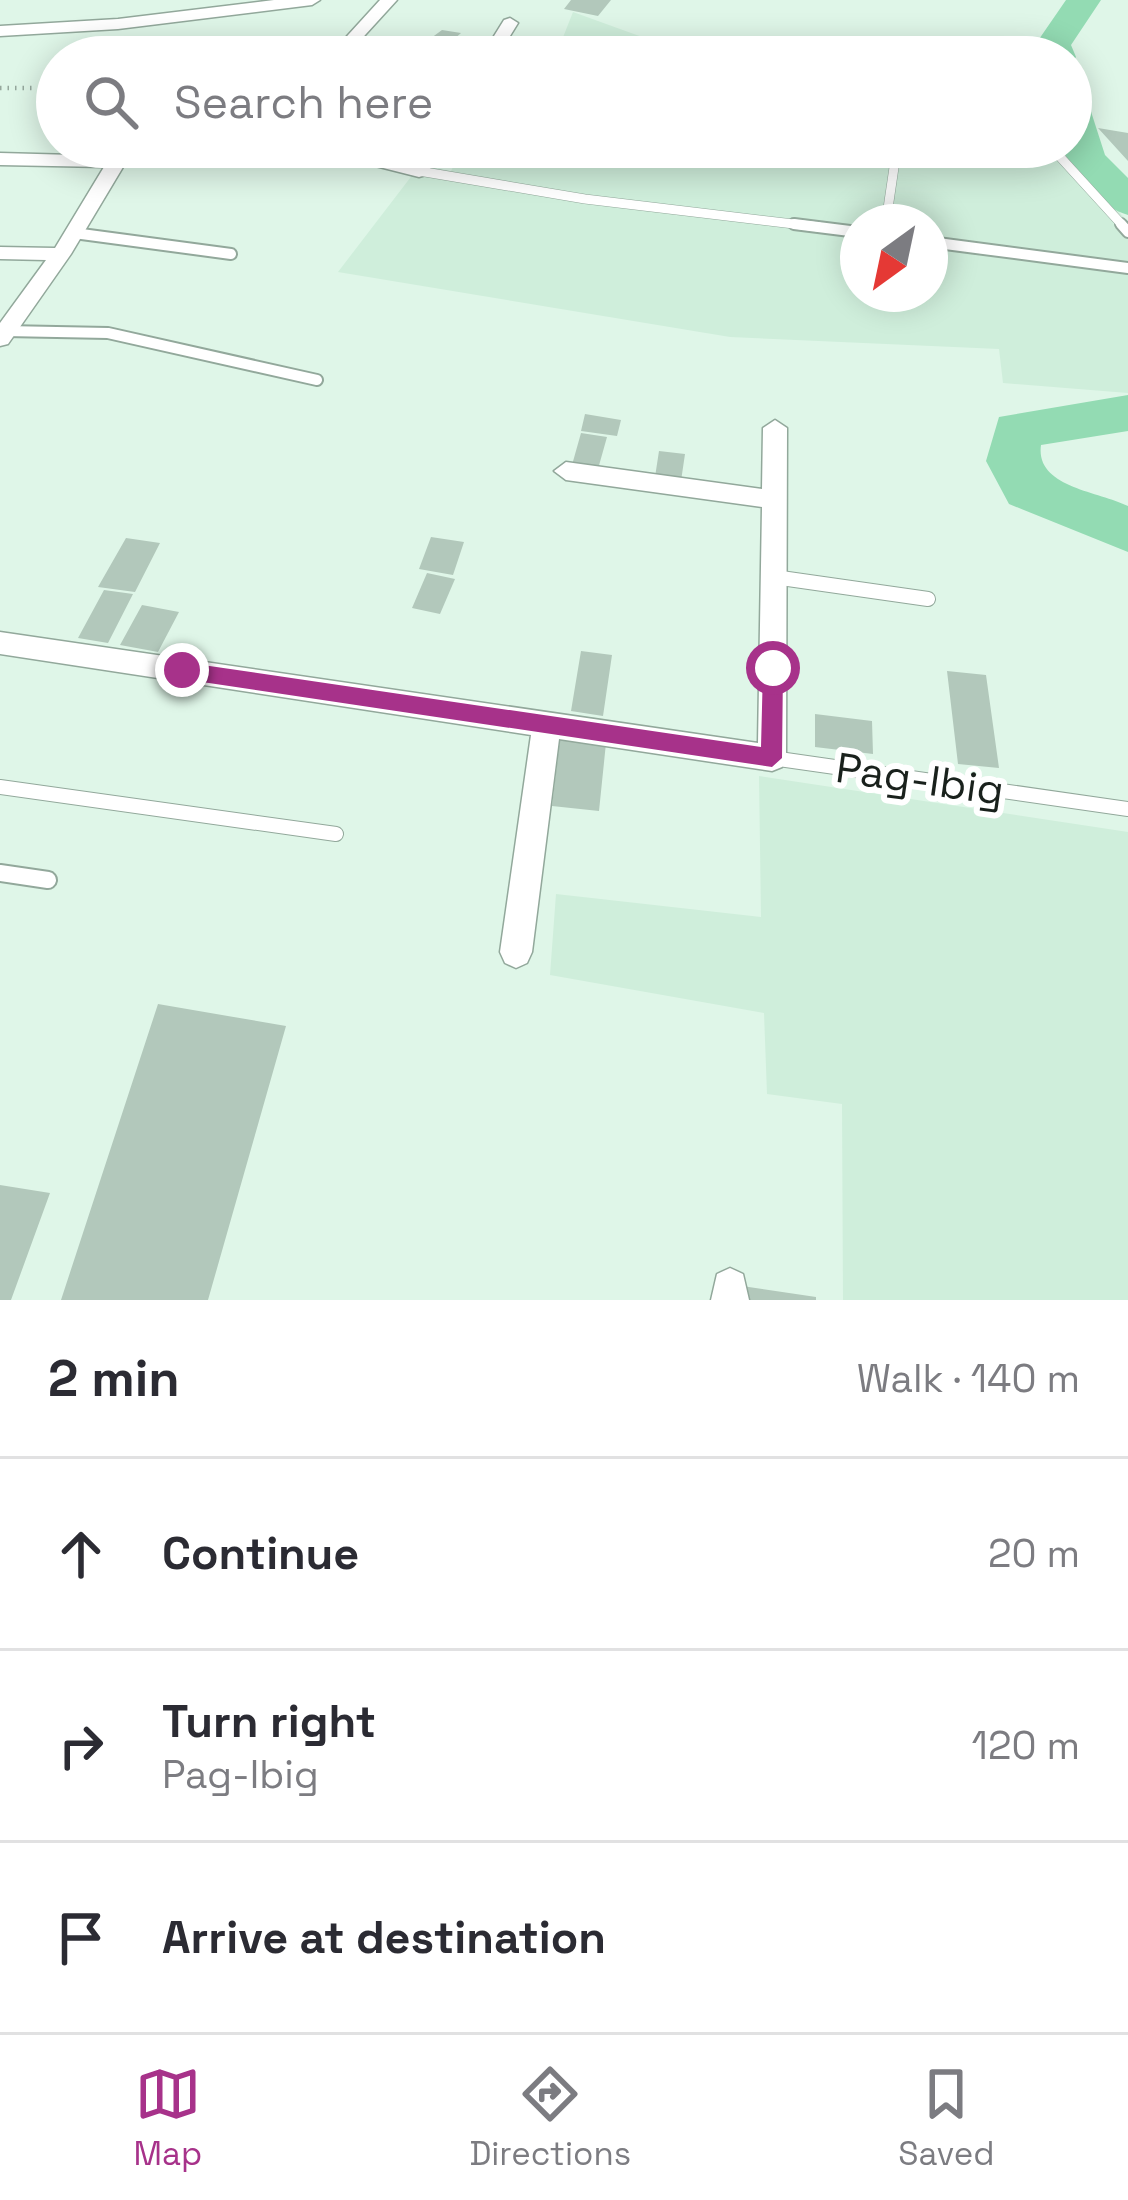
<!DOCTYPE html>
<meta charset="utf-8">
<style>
:root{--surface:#fff;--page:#f2f2f3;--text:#2b2b33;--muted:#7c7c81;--line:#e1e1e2;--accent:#a7328a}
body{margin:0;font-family:"Space Grotesk",sans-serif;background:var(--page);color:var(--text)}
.compass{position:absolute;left:840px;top:204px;width:108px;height:108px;border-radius:50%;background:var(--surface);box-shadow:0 6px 30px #0003;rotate:213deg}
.stop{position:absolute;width:36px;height:36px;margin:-27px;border:9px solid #a7328a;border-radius:50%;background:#fff}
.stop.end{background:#a7328a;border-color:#fff;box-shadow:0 3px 12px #0008}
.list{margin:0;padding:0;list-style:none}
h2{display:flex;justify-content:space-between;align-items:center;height:156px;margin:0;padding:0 48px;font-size:51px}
h2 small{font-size:39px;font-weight:400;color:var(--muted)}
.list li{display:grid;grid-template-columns:78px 1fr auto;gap:36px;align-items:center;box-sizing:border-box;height:192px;padding:0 48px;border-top:3px solid var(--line)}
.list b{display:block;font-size:45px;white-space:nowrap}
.list p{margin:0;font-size:39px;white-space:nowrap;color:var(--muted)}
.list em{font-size:39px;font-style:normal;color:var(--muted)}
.icon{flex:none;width:66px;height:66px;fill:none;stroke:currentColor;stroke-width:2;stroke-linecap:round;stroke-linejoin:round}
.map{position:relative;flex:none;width:1128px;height:1300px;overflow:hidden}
.search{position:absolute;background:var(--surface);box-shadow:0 6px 30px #0003;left:36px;right:36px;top:36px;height:132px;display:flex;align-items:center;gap:30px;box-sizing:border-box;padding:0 42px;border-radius:66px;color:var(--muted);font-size:45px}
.sheet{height:732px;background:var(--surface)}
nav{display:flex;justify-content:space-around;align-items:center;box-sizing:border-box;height:168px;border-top:3px solid var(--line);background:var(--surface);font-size:33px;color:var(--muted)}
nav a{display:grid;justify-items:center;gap:6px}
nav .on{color:var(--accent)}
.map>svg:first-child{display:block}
</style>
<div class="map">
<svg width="1128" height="1300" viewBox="0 0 1128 1300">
<rect width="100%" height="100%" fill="#dff6e8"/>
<path fill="#cfeedb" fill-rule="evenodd" d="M 573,12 L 656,42 L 751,57 L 510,57 L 517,43 L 558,50 Z
M 463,147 L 1062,147 L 1128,222 L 1128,393 L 1003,383 L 999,349 L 730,337 L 338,272 L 420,165 L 451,171 ZM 858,222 L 930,222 L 930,294 L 858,294 Z
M 759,776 L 1128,832 L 1128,1300 L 843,1300 L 842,1104 L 767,1094 L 764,1013 L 550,975 L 556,894 L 761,917 Z"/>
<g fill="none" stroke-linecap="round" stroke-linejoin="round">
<path fill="#93dbb3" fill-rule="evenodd" d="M 1066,0 L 1101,0 L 1071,45 L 1076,57 L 1071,64 L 1071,57 L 1038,57 L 1035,45 Z
M 1071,89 L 1085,93 L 1105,155 L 1128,178 L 1128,215 C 1102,208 1069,173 1063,147 L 1071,147 Z
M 1128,395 L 1128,431 L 1041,445 C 1035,487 1097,491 1128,506 L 1128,552 L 1009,504 L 986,461 L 999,417 Z"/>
</g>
<path fill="#b2c8bb" d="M 571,0 L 611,0 L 598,16 L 564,9 Z
M 442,30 L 461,33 L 443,49 L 423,44 Z
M 1098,128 L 1128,133 L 1128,161 Z
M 585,414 L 621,420 L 617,436 L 581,431 Z
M 581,433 L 607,437 L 598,469 L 572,465 Z
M 659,451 L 685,454 L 681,481 L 655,477 Z
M 431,537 L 464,542 L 453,575 L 419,569 Z
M 126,538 L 160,543 L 135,592 L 98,587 Z
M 427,573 L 455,579 L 440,614 L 412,608 Z
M 104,590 L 133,594 L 108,643 L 78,638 Z
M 142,605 L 179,612 L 158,652 L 120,645 Z
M 581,651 L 612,655 L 603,716 L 571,711 Z
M 947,671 L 986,675 L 999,768 L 958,764 Z
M 815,714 L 872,721 L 873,754 L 815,747 Z
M 560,738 L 606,743 L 599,811 L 552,806 Z
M 158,1004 L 286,1026 L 208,1300 L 61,1300 Z
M 0,1185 L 50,1193 L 11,1300 L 0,1300 Z
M 742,1286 L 816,1297 L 816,1300 L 741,1300 Z"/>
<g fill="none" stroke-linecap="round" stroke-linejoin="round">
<g stroke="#92a89b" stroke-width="10">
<path id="service-far3" d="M 1051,147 L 1124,227
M 419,171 L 585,199 L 819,227
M 886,222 L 897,147"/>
</g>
<g stroke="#92a89b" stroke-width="14">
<path id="service-far2" d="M 794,224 L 858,232
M 1121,224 L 1128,232
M 74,233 L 231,254
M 930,242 L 1128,268
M 5,331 L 108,333 L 317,380"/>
</g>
<g stroke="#92a89b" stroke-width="16">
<path id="service-far1" d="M 774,577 L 928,599
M 772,758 L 1128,809
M 0,787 L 336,834"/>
</g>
<g stroke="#92a89b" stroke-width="20">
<path id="service" d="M 0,873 L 48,880"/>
</g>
<g stroke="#92a89b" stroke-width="3">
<path id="minor" d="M 274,0 L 320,0 L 312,5 L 118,29 L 0,36 L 0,26 L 118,19 Z
M 380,0 L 397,0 L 345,57 L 328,57 Z
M 510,18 L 518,23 L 497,57 L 481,57 L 504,20 Z
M 117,147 L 135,147 L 71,254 L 8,344 L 0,346 L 0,323 L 46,260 L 0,259 L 0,247 L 55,248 L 104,167 L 0,165 L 0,153 L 111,156 Z
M 300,147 L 334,147 L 414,164 L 425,147 L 443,147 L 426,175 L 419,177 Z
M 775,420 L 787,428 L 786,758 L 782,767 L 772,771 L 559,739 L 532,952 L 527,963 L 516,968 L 505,963 L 500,952 L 531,735 L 0,654 L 0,632 L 758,743 L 762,507 L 566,480 L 554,471 L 566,462 L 762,489 L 763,428 Z
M 730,1268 L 743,1274 L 749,1300 L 711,1300 L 717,1274 Z"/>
</g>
<path stroke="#96a89d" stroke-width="4.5" stroke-dasharray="1.5 6" stroke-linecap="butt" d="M 171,54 L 178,37
M 0,88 L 37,88"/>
<use href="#service-far3" stroke="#fff" stroke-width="9"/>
<use href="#service-far2" stroke="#fff" stroke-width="10"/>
<use href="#service-far1" stroke="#fff" stroke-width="14"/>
<use href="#service" stroke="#fff" stroke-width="16"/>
<use href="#minor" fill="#fff" fill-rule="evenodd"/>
</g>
<path fill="#a7328a" d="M 773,659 L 783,668 L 782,758 L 772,767 L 182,679 L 173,670 L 182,662 L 761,747 L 763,668 Z"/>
<g text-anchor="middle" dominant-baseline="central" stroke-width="12" stroke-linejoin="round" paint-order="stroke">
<g font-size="42" fill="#19211c" stroke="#fff">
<text transform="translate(920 779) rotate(8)">Pag-Ibig</text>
</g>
</g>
</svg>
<svg class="compass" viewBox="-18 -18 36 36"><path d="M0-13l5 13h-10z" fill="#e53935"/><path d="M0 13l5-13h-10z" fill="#7c7c81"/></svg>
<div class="stop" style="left:773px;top:668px"></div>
<div class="stop end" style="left:182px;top:670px"></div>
<div class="search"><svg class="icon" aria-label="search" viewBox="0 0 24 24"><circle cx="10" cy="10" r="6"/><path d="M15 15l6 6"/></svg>Search here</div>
</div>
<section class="sheet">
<h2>2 min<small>Walk · 140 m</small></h2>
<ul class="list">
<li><svg class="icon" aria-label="ahead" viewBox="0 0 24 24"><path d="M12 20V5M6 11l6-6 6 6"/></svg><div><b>Continue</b></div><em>20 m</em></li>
<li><svg class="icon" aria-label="right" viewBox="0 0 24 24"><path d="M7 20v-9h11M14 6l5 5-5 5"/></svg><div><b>Turn right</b><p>Pag-Ibig</p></div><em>120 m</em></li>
<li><svg class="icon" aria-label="arrive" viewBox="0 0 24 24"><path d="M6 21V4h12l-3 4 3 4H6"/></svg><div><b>Arrive at destination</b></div></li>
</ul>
</section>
<nav>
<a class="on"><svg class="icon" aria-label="map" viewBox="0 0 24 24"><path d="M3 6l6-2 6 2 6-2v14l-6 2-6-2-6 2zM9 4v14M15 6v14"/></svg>Map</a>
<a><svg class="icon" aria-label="directions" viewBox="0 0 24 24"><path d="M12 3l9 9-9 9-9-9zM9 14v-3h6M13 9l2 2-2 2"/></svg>Directions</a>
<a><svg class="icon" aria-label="saved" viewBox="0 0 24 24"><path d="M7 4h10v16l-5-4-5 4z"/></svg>Saved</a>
</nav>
